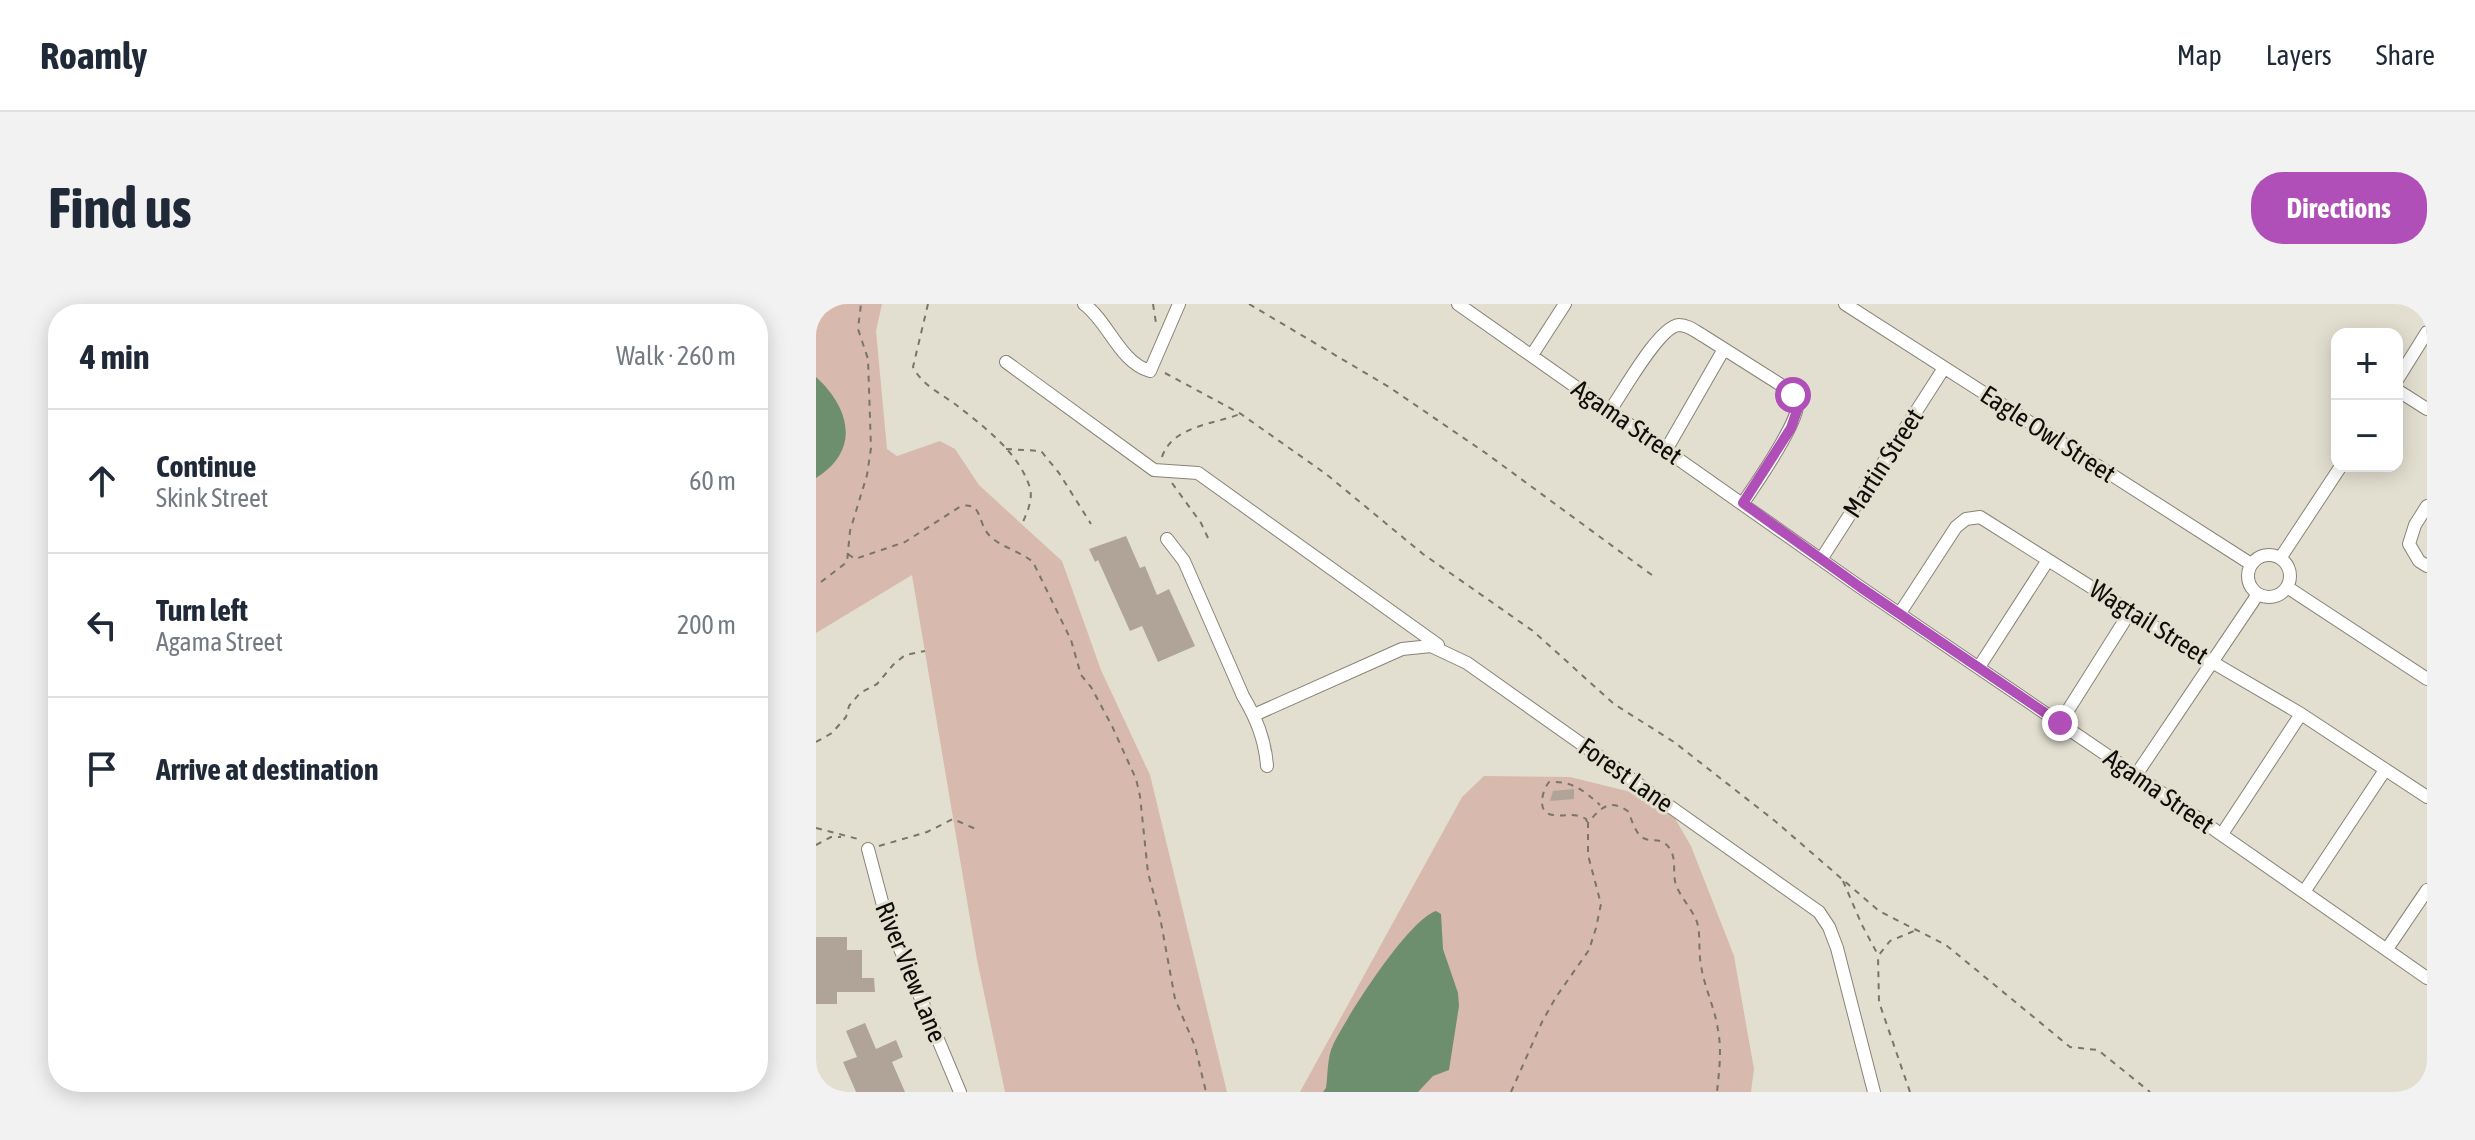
<!DOCTYPE html>
<meta charset="utf-8">
<style>
:root{--surface:#fff;--page:#f2f2f3;--text:#1f2937;--muted:#747a83;--line:#e0e1e3;--accent:#af4fb7}
body{margin:0;font-family:"Asap Condensed",sans-serif;background:var(--page);color:var(--text)}
.controls{position:absolute;right:24px;top:24px;display:grid;overflow:hidden;border-radius:16px;box-shadow:0 4px 20px #0003}
.controls button{width:72px;height:72px;display:grid;place-items:center;padding:0;border:0;border-bottom:2px solid var(--line);background:var(--surface);color:var(--text);font:40px sans-serif}
.stop{position:absolute;width:24px;height:24px;margin:-18px;border:6px solid #af4fb7;border-radius:50%;background:#fff}
.stop.end{background:#af4fb7;border-color:#fff;box-shadow:0 2px 8px #0008}
.list{margin:0;padding:0;list-style:none}
h2{display:flex;justify-content:space-between;align-items:center;height:104px;margin:0;padding:0 32px;font-size:34px}
h2 small{font-size:26px;font-weight:400;color:var(--muted)}
.list li{display:grid;grid-template-columns:52px 1fr auto;gap:24px;align-items:center;box-sizing:border-box;height:144px;padding:0 32px;border-top:2px solid var(--line)}
.list b{display:block;font-size:30px;white-space:nowrap}
.list p{margin:0;font-size:26px;white-space:nowrap;color:var(--muted)}
.list em{font-size:26px;font-style:normal;color:var(--muted)}
.icon{flex:none;width:44px;height:44px;fill:none;stroke:currentColor;stroke-width:2;stroke-linecap:round;stroke-linejoin:round}
.map{position:relative;flex:none;width:1611px;height:788px;overflow:hidden;border-radius:32px}
header{display:flex;align-items:center;gap:48px;box-sizing:border-box;height:112px;padding:0 40px;background:var(--surface);border-bottom:2px solid var(--line)}
header strong{font-size:38px}
nav{display:flex;gap:44px;margin-inline-start:auto;font-size:28px}
.intro{display:flex;align-items:center;justify-content:space-between;box-sizing:border-box;height:192px;padding:0 48px}
h1{margin:0;font-size:56px}
.button{padding:20px 36px;border-radius:32px;background:var(--accent);color:#fff;font-size:28px;font-weight:700}
main{display:flex;gap:48px;padding:0 48px}
aside{flex:1;background:var(--surface);border-radius:32px;box-shadow:0 4px 20px #0003}
.map>svg:first-child{display:block}
</style>
<header>
<strong>Roamly</strong>
<nav><a>Map</a><a>Layers</a><a>Share</a></nav>
</header>
<div class="intro"><h1>Find us</h1><a class="button">Directions</a></div>
<main>
<aside>
<h2>4 min<small>Walk · 260 m</small></h2>
<ul class="list">
<li><svg class="icon" aria-label="ahead" viewBox="0 0 24 24"><path d="M12 20V5M6 11l6-6 6 6"/></svg><div><b>Continue</b><p>Skink Street</p></div><em>60 m</em></li>
<li><svg class="icon" aria-label="left" viewBox="0 0 24 24"><path d="M17 20v-9H6M10 6l-5 5 5 5"/></svg><div><b>Turn left</b><p>Agama Street</p></div><em>200 m</em></li>
<li><svg class="icon" aria-label="arrive" viewBox="0 0 24 24"><path d="M6 21V4h12l-3 4 3 4H6"/></svg><div><b>Arrive at destination</b></div></li>
</ul>
</aside>
<div class="map">
<svg width="1611" height="788" viewBox="0 0 1611 788">
<rect width="100%" height="100%" fill="#e3dfd0"/>
<path fill="#d8b9ae" d="M 0,0 L 66,0 L 60,27 L 71,145 L 81,152 L 124,137 L 139,145 L 163,181 L 246,257 L 285,366 L 334,471 L 411,788 L 189,788 L 161,656 L 96,271 L 0,329 Z
M 668,472 L 754,473 L 827,491 L 854,506 L 875,542 L 918,652 L 938,765 L 935,788 L 484,788 L 646,493 Z"/>
<path fill="#6d8f6d" d="M 0,73 C 34,104 45,146 0,174 Z
M 620,607 L 625,610 L 627,645 L 642,689 L 643,702 L 633,766 L 617,772 L 602,788 L 507,788 L 510,784 C 512,771 511,753 517,741 C 531,712 592,616 620,607 Z"/>
<path fill="#b0a499" d="M 310,232 L 324,264 L 329,262 L 341,291 L 353,285 L 379,342 L 342,358 L 326,322 L 314,327 L 282,256 L 279,258 L 273,245 Z
M 758,485 L 758,495 L 734,497 L 737,487 Z
M 0,633 L 31,633 L 31,646 L 46,646 L 46,674 L 58,674 L 59,688 L 21,688 L 21,700 L 0,700 Z
M 49,719 L 60,745 L 80,736 L 87,753 L 76,758 L 89,788 L 40,788 L 27,758 L 41,753 L 30,727 Z"/>
<g fill="none" stroke-linecap="round" stroke-linejoin="round">
<g stroke="#878375" stroke-width="14">
<path id="minor" d="M 268,0 C 292,17 304,59 334,67 L 363,0
M 642,0 L 1044,283 L 1320,471 L 1611,674
M 1029,0 L 1435,260
M 716,51 L 749,0
M 190,58 L 338,166 L 382,169 L 622,341
M 1581,76 L 1611,28
M 1581,86 L 1611,105
M 793,108 C 806,90 843,22 863,21 C 872,21 879,27 886,31 L 965,81 C 972,86 979,91 981,100 C 985,115 938,183 927,199
M 850,146 L 908,45
M 1611,202 L 1599,221 L 1593,240 L 1603,257 L 1611,262
M 351,235 L 368,257 L 427,392 C 440,414 449,435 451,462
M1432 272a21 21 0 1 1 42 0a21 21 0 1 1-42 0Z
M 1465,253 L 1525,162
M 1006,254 L 1128,64
M 1471,283 L 1611,375
M 1084,309 L 1140,223 L 1150,215 L 1164,213 L 1367,341 L 1485,410 L 1611,493
M 1163,363 L 1232,256
M 438,411 L 586,345 L 615,342 L 651,359 L 1003,608 L 1013,623 L 1021,644 L 1058,788
M 1244,419 L 1314,308
M 1320,471 L 1442,290
M 1406,530 L 1485,410
M 52,545 L 69,609 L 144,788
M 1488,588 L 1569,466
M 1571,645 L 1611,586"/>
</g>
<path stroke="#78756b" stroke-width="2" stroke-dasharray="6 6" stroke-linecap="butt" d="M 112,0 L 97,63 C 106,81 124,89 139,100 C 167,122 203,148 214,184 C 217,196 211,209 206,220
M 337,0 L 340,19
M 433,0 L 573,83 L 671,150 L 840,274
M 349,69 L 425,110 L 510,170 L 607,250 L 717,327 L 798,400 L 858,438 L 959,517 L 1063,607 L 1130,641 L 1254,743 L 1282,746 L 1334,788
M 190,145 L 225,147 L 243,169 L 275,220
M 346,153 C 356,122 399,120 424,110
M 356,179 L 385,219 L 392,234
M 32,250 L 39,255 L 89,238 L 145,202 C 167,198 161,218 173,231 C 184,243 204,247 217,258 L 255,336 L 265,371 L 275,383 L 296,422 L 320,475 L 324,492 L 332,569 L 344,613 L 359,695 L 379,742 L 390,788
M 5,278 L 31,258 L 34,227 L 51,171 L 55,144 L 52,55 L 42,25 L 45,0
M 0,438 L 16,429 L 30,413 L 33,402 L 44,389 L 61,380 L 77,361 L 89,351 L 109,347
M 771,518 L 770,515 C 757,508 750,513 737,511 C 720,509 726,487 733,478 C 757,477 767,486 784,501
M 0,524 L 42,535
M 0,541 L 15,533 L 25,533
M 63,542 L 111,528 L 137,515 L 162,526
M 1027,577 L 1046,621 L 1062,651
M 695,788 L 726,718 L 740,693 L 773,646 L 780,624 L 785,600 L 772,551 L 772,519 C 785,503 794,494 813,508 C 826,554 840,524 854,545 C 861,556 856,569 860,581 C 865,594 876,605 881,618 C 885,632 882,646 885,661 C 888,683 899,704 902,726 C 906,747 903,768 901,788
M 1094,788 L 1063,698 L 1062,652 L 1074,637 L 1098,627"/>
<use href="#minor" stroke="#fff" stroke-width="12"/>
</g>
<g fill="none" stroke-linecap="round" stroke-linejoin="round">
<path stroke="#af4fb7" stroke-width="10" d="M 977,91 L 982,104 L 975,124 L 927,199 L 1044,283 L 1244,419"/>
</g>
<g text-anchor="middle" dominant-baseline="central" stroke-width="6" stroke-linejoin="round" paint-order="stroke">
<g font-size="26" fill="#0f0d08" stroke="#e3dfd0">
<text transform="translate(811 118) rotate(35)">Agama Street</text>
<text transform="translate(1232 130) rotate(33)">Eagle Owl Street</text>
<text transform="translate(1067 159) rotate(-57)">Martin Street</text>
<text transform="translate(1333 318) rotate(32)">Wagtail Street</text>
<text transform="translate(810 471) rotate(35)">Forest Lane</text>
<text transform="translate(1343 487) rotate(35)">Agama Street</text>
<text transform="translate(95 668) rotate(68)">River View Lane</text>
</g>
</g>
</svg>
<div class="controls">
<button>+</button>
<button>−</button>
</div>
<div class="stop" style="left:977px;top:91px"></div>
<div class="stop end" style="left:1244px;top:419px"></div>
</div>
</main>
